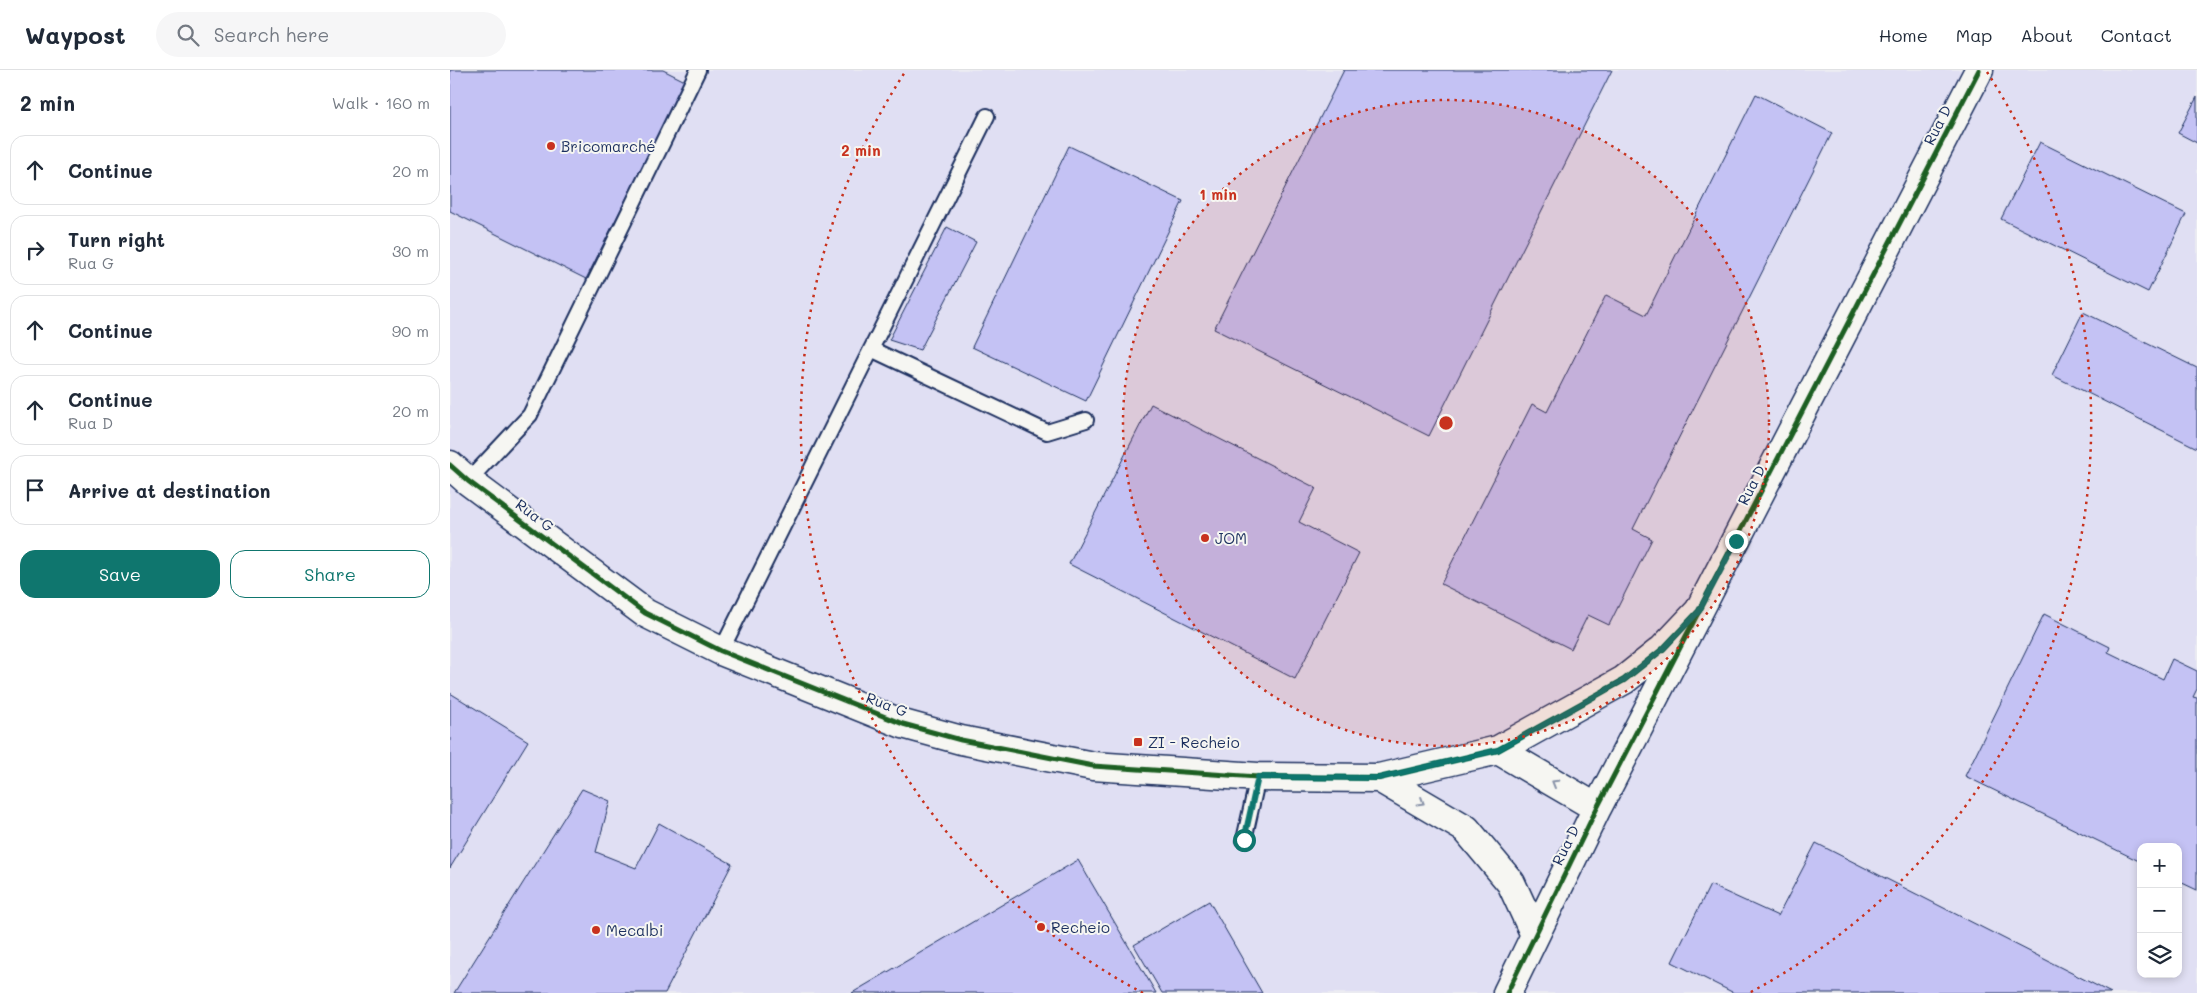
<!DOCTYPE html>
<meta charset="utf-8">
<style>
:root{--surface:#fff;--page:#f6f6f7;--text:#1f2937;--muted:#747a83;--line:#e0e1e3;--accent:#0f766e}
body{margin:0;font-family:Mali,sans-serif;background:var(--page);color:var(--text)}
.controls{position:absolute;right:15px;bottom:15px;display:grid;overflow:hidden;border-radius:10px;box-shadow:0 2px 8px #0003}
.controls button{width:45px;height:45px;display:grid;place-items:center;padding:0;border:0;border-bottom:1px solid var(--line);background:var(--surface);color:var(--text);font:25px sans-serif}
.stop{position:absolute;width:15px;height:15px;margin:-11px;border:4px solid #0f766e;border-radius:50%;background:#fff}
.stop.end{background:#0f766e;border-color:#fff;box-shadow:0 1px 5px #0008}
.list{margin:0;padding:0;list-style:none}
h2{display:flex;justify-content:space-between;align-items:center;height:65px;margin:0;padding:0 20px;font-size:21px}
h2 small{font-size:16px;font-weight:400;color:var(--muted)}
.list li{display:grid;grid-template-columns:32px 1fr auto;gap:15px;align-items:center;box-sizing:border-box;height:70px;margin:0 10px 10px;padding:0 10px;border:1px solid var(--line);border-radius:15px}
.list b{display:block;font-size:19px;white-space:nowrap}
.list p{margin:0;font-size:16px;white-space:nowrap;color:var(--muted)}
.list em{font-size:16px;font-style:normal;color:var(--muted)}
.actions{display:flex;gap:10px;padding:15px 20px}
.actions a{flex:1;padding:11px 0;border:1px solid var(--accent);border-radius:15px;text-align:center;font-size:18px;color:var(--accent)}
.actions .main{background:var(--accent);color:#fff}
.icon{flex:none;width:28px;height:28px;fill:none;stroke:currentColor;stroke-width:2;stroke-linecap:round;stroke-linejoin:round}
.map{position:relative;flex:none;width:1747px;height:923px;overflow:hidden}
header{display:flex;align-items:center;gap:30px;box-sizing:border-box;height:70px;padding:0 25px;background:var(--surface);border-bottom:1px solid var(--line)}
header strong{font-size:24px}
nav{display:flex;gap:28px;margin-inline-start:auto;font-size:18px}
.search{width:350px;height:45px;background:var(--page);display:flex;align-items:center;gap:12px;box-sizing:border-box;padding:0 18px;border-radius:28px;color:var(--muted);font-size:19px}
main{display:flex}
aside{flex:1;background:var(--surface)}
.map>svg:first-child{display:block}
</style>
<header>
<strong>Waypost</strong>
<div class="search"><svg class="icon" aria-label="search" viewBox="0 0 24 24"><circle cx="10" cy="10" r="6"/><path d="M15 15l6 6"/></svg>Search here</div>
<nav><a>Home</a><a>Map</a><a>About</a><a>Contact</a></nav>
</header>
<main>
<aside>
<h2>2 min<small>Walk · 160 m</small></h2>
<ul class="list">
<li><svg class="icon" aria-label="ahead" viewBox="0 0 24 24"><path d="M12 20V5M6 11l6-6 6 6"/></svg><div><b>Continue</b></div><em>20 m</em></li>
<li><svg class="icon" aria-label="right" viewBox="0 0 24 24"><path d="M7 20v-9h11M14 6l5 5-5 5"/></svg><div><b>Turn right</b><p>Rua G</p></div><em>30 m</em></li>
<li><svg class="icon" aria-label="ahead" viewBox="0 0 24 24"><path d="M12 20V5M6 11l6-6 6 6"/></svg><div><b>Continue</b></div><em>90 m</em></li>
<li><svg class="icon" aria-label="ahead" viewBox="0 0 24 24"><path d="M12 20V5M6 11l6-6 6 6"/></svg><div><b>Continue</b><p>Rua D</p></div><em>20 m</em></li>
<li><svg class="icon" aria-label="arrive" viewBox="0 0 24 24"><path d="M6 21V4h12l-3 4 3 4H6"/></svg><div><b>Arrive at destination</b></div></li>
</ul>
<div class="actions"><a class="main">Save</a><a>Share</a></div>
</aside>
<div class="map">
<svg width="1747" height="923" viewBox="0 0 1747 923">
<rect width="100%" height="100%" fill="#ececf2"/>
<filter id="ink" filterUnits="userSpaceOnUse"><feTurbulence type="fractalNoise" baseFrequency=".02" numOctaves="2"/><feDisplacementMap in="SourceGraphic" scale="10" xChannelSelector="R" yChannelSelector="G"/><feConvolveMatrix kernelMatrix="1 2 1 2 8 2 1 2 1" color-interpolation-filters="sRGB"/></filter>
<g filter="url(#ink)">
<path fill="#e0dff3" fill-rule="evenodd" d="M 0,0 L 1747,0 L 1747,923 L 0,923 ZM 1691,777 L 1728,777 L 1728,904 L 1691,904 Z"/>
<path fill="#c4c2f4" stroke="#1b2f5e" d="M 0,0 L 213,0 L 235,11 L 136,209 L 0,141 Z
M 894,0 L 1162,0 L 979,366 L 764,259 Z
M 1306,24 L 1382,63 L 1183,459 L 1202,469 L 1159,555 L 1138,545 L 1121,579 L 991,514 L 1082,334 L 1097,342 L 1156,225 L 1196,245 Z
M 1747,27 L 1747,73 L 1728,63 Z
M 1590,72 L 1736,144 L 1698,222 L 1551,149 Z
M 619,76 L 733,131 L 636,331 L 522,277 Z
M 497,157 L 526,172 L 470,280 L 439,270 Z
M 1633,242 L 1747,298 L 1747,378 L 1602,305 Z
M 701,334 L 866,418 L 849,452 L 909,483 L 845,609 L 619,494 Z
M 1594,544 L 1660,577 L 1658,582 L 1713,609 L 1722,589 L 1747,601 L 1747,619 L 1743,627 L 1747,628 L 1747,820 L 1728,811 L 1728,777 L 1691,777 L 1691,792 L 1515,706 Z
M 0,623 L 78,671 L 0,798 Z
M 132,719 L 160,731 L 146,782 L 186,798 L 209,753 L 282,794 L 215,923 L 4,923 Z
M 1366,773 L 1661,923 L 1284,923 L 1222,892 L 1260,815 L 1328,846 Z
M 628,790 L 706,923 L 402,923 Z
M 759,831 L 812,923 L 712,923 L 684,875 Z"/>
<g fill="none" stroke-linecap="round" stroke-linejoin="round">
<g stroke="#1b2f5e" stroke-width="18">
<path id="service" d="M 421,279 L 597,362 L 636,350
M 18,411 L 80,345 L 248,0
M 271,581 L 537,46
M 794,770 L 808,707"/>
</g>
<g stroke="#1b2f5e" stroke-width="31">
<path id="minor" d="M 0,395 L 18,411 L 195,543 L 271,581 L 453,654 L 511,670 L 643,696 L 808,707 L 929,708 L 1048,680 L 1174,610 L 1213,579 L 1249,541
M 1048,680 L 1147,738
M 929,708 L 1016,759 L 1061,813 L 1085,865
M 1057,923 L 1147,738 L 1529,0"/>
</g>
<use href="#service" stroke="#f6f6f2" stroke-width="14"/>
<use href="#minor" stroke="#f6f6f2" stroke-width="28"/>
<g stroke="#f6f6f2" stroke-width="8">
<path id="cycleway" d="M 0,395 L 18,411 L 195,543 L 271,581 L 453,654 L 511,670 L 643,696 L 808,707 L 929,708 L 1048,680 L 1174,610 L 1213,579 L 1249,541
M 1057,923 L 1147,738 L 1529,0"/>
</g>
<use href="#cycleway" stroke="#1b5e20" stroke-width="5"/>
</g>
<defs><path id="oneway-chevron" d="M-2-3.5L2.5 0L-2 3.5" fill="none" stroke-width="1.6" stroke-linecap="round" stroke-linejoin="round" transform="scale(1.25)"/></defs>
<g stroke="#8892a8">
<use href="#oneway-chevron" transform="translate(1105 713) rotate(-150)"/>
<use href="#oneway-chevron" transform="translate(971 732) rotate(31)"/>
</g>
</g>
<g fill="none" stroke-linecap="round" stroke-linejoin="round" filter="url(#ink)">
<path stroke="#0f766e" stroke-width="6" d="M 794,770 L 808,707 L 929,708 L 1048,680 L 1174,610 L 1213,579 L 1249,541 L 1286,471"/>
</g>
<circle cx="996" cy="353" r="323" fill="#c8321e" fill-opacity=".12"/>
<g fill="none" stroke="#c8321e" stroke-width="2.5" stroke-dasharray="2.5 5">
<circle cx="996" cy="353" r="323"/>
<path d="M693 923A645 645 0 0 1 455 2M1537 2A645 645 0 0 1 1299 923"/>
</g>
<g fill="#c8321e" stroke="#f6f6f2" stroke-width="2">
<circle cx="101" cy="76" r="5"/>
<circle cx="755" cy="468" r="5"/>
<rect x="683" y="667" width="10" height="10" rx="2.5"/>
<circle cx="591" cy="857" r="5"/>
<circle cx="146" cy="860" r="5"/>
</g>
<g text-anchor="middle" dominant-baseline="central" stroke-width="4" stroke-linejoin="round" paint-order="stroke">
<g font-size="15" fill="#1b2f5e" stroke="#f6f6f2">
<text transform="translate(1487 55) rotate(-63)">Rua D</text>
<text transform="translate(1301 415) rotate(-63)">Rua D</text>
<text transform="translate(85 445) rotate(37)">Rua G</text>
<text transform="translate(437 634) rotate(21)">Rua G</text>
<text transform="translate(1115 775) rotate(-64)">Rua D</text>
</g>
<g font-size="15" fill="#1b2f5e" stroke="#f6f6f2" text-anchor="start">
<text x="111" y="76">Bricomarché</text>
<text x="765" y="468">JOM</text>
<text x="698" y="672">ZI - Recheio</text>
<text x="601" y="857">Recheio</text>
<text x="156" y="860">Mecalbi</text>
</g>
</g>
<circle cx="996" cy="353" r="8" fill="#c8321e" stroke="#f6f6f2" stroke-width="2.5"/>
<g font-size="15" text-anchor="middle" font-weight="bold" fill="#c8321e" stroke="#f6f6f2" stroke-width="4" stroke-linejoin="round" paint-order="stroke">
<text x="411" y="86">2 min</text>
<text x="768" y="130">1 min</text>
</g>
</svg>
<div class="controls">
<button>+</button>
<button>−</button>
<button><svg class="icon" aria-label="layers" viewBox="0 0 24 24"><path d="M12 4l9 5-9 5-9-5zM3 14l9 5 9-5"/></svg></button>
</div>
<div class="stop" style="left:794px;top:770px"></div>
<div class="stop end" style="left:1286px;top:471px"></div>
</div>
</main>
